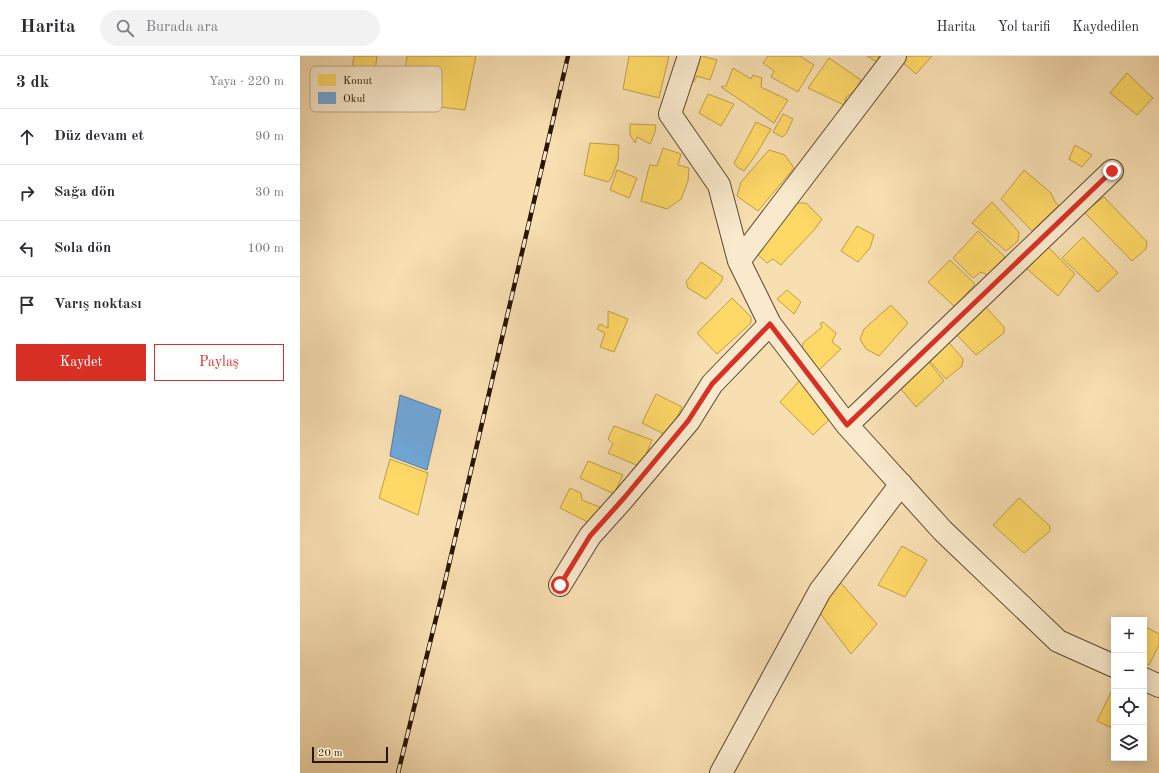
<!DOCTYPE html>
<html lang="tr">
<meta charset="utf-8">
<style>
:root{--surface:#fff;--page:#f2f2f3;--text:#2b2b33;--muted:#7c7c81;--line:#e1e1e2;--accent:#d93025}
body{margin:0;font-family:"Old Standard TT",serif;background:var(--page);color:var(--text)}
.controls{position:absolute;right:12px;bottom:12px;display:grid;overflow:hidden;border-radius:0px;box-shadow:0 2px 10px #0003}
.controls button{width:36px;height:36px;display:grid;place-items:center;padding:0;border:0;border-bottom:1px solid var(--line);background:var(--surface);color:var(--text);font:20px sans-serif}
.scale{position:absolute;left:12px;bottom:10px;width:76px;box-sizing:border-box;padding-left:4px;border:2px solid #281401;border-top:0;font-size:11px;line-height:14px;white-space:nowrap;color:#281401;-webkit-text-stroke:3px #faeacd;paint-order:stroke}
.stop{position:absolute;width:12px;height:12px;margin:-9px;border:3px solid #d93025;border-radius:50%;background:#fff}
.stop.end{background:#d93025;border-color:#fff;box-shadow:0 1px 4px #0008}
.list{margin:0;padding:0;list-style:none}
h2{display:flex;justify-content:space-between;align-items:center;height:52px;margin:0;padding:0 16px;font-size:17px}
h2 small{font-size:13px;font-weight:400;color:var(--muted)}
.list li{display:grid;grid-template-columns:26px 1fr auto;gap:12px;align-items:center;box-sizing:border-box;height:56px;padding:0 16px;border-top:1px solid var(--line)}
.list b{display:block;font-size:15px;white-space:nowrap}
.list em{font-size:13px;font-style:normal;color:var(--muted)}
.actions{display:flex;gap:8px;padding:12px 16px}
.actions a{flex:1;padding:9px 0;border:1px solid var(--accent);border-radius:0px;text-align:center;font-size:14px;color:var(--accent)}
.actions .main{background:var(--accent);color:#fff}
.icon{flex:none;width:22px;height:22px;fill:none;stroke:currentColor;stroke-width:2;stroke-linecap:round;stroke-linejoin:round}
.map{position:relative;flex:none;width:859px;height:717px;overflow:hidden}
header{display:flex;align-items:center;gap:24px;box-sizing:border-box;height:56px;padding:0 20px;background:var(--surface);border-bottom:1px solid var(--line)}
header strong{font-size:19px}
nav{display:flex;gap:22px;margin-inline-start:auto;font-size:14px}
.search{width:280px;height:36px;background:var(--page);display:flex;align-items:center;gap:10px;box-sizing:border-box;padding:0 14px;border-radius:22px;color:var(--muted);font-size:15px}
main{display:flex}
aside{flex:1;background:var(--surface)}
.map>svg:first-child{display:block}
</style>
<header>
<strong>Harita</strong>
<div class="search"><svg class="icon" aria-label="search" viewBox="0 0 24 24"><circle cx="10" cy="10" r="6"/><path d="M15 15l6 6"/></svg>Burada ara</div>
<nav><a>Harita</a><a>Yol tarifi</a><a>Kaydedilen</a></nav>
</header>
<main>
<aside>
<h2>3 dk<small>Yaya · 220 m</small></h2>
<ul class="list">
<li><svg class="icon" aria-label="ahead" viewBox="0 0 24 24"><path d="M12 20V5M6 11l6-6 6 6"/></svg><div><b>Düz devam et</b></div><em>90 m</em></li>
<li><svg class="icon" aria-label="right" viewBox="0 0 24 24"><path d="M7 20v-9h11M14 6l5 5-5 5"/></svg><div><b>Sağa dön</b></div><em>30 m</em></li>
<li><svg class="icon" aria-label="left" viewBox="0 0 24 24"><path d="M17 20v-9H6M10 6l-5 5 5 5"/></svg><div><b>Sola dön</b></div><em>100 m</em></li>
<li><svg class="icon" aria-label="arrive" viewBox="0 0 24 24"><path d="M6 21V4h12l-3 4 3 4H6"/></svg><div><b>Varış noktası</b></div></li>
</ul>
<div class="actions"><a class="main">Kaydet</a><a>Paylaş</a></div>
</aside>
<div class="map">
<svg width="859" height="717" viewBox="0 0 859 717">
<rect width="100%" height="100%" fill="#f8dfb2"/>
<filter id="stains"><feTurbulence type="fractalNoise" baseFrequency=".005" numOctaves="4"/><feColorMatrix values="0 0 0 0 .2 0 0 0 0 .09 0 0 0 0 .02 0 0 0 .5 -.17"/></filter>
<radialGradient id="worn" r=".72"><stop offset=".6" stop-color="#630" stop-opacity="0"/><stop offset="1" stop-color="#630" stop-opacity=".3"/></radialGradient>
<path fill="#ffd966" stroke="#be9e48" d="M 54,0 L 77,0 L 70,53 L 47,46 Z
M 107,0 L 176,0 L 165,54 L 100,46 Z
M 329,0 L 369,0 L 359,42 L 323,33 Z
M 394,0 L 402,0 L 417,4 L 410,24 L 397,20 L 394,26 L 386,24 Z
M 468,0 L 500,0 L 514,9 L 498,36 L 471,21 L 474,15 L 463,7 Z
M 567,0 L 579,0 L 577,6 Z
M 601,0 L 632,0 L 616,18 L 596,1 Z
M 529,2 L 561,24 L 557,33 L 546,41 L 544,49 L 508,32 Z
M 433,12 L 451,23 L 453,19 L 462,22 L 461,31 L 488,44 L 474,67 L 421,31 L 426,30 Z
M 827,17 L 853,42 L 837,59 L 810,37 Z
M 408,38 L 434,48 L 421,70 L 399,57 Z
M 483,58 L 493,63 L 486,78 L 482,81 L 473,76 Z
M 456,66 L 471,73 L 457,97 L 444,115 L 437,111 L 434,107 Z
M 330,68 L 356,69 L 355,76 L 350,88 L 337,81 L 335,87 L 330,79 Z
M 290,87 L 319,89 L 318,105 L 311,123 L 308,126 L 284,119 Z
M 775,89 L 792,99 L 782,111 L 769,103 Z
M 363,92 L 381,98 L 378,109 L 389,112 L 388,125 L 381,143 L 367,153 L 341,145 L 348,115 L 350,109 L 357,110 Z
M 469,94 L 485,99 L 494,112 L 458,155 L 437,140 L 441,126 Z
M 317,114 L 337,122 L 329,142 L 310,134 Z
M 724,114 L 751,137 L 755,146 L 759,149 L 732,175 L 701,143 Z
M 804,141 L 847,186 L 846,193 L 832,205 L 784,156 Z
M 692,146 L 719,176 L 718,185 L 706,195 L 672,167 Z
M 495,147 L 506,147 L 522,163 L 515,173 L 481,209 L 473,203 L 467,207 L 455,196 Z
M 557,170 L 574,179 L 570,192 L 558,206 L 541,195 Z
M 678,175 L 705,201 L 689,220 L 681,216 L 673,222 L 653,202 Z
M 783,181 L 818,217 L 798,236 L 762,202 Z
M 746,189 L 775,218 L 758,240 L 726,212 Z
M 650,204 L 675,228 L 655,251 L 628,226 Z
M 401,206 L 423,221 L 421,226 L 406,243 L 388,232 L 386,226 Z
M 487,234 L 501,246 L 494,258 L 477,243 Z
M 432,242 L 451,261 L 451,267 L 417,298 L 397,277 Z
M 591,249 L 608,267 L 579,300 L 566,293 L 560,283 L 564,273 Z
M 685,250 L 704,271 L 704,277 L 676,299 L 655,277 Z
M 308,255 L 328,263 L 314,296 L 300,291 L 305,277 L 297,273 L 300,268 L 308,272 Z
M 523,266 L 536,277 L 532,286 L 541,293 L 517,316 L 502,300 L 503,287 L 522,271 L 520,268 Z
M 645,282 L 663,303 L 662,310 L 646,323 L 626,301 Z
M 625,301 L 644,325 L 616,351 L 595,326 Z
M 502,322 L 531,362 L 513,379 L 480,346 Z
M 356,338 L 382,351 L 368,380 L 342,367 Z
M 314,370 L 352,384 L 341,411 L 308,397 L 313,388 L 308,383 Z
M 90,403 L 128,417 L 118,459 L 79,442 Z
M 288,405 L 323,419 L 314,438 L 280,422 Z
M 270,432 L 281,437 L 282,444 L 302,452 L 294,469 L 260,452 Z
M 719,442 L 750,470 L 750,475 L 724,497 L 693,469 Z
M 602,490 L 627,504 L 605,541 L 578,529 Z
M 540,526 L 577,568 L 551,598 L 517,553 Z
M 844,570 L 859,578 L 859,589 L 849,609 L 844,606 Z
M 814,630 L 814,673 L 797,665 Z"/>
<path fill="#6fa8dc" stroke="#5a7c9a" d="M 100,339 L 141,354 L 127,414 L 90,400 Z"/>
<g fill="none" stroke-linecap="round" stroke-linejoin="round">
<g stroke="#5c472d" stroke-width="24">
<path id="minor" d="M 389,0 L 370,58 L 419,129 L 439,205 L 470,268 L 547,369 L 643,475 L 758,585 L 814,610
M 439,205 L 595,0
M 547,369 L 812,115
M 260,529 L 290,480 L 324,442 L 389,365 L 412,328 L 470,268
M 844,623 L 859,630
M 421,717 L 520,535 L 601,428"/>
</g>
<use href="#minor" stroke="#faeacd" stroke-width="22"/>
<g stroke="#281401" stroke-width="4.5">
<path id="rail" d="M 98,717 L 143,534 L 268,0"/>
</g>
<use href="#rail" stroke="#faeacd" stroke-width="3" stroke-dasharray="9" stroke-linecap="butt"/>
</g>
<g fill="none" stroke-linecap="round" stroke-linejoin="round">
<path stroke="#d93025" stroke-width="5" d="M 260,529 L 290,480 L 324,442 L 388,365 L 412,328 L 470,268 L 547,369 L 812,115"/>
</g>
<rect x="10" y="10" width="132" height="46" rx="6" fill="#faeacd" stroke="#bbaa90" stroke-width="1"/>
<rect x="18" y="18" width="18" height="12" fill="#ffd966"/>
<rect x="18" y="36" width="18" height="12" fill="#6fa8dc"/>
<g font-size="11" fill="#281401">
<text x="43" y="28">Konut</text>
<text x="43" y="46">Okul</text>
</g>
<rect width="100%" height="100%" filter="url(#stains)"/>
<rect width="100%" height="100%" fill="url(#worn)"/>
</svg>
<div class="controls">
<button>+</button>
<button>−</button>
<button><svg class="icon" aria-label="locate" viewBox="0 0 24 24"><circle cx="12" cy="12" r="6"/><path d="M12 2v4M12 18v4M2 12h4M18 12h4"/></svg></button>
<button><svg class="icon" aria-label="layers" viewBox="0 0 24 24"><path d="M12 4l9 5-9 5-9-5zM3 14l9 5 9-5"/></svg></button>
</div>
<div class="scale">20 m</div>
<div class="stop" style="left:260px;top:529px"></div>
<div class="stop end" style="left:812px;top:115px"></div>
</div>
</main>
